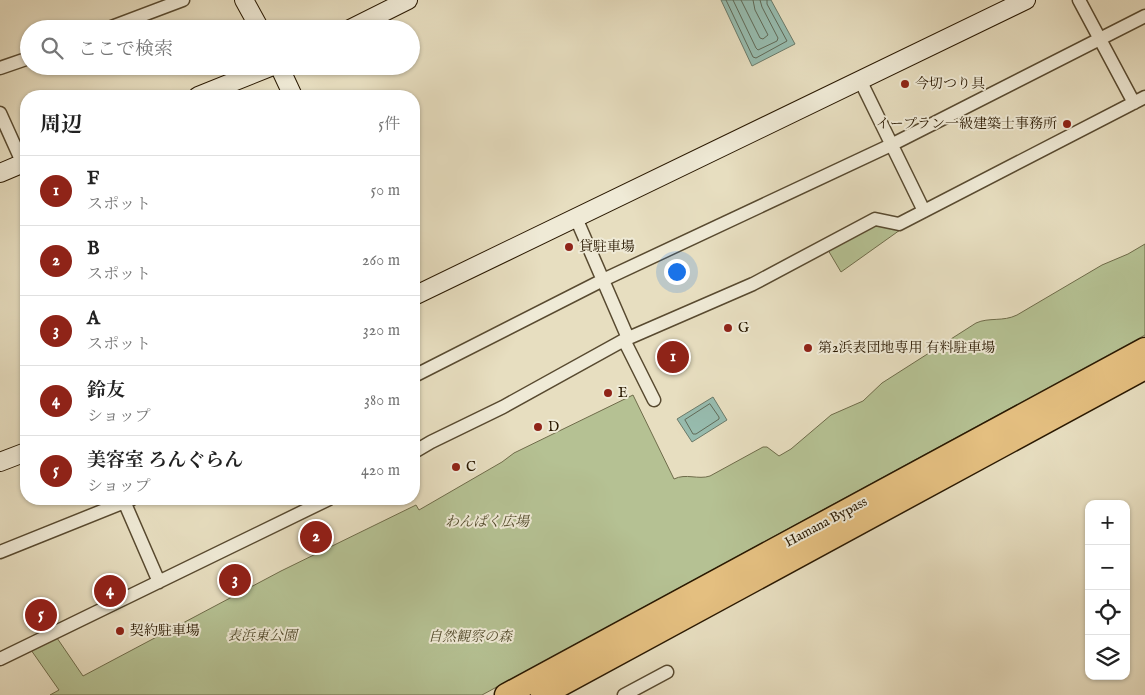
<!DOCTYPE html>
<html lang="ja">
<meta charset="utf-8">
<style>
:root{--surface:#fff;--page:#f2f2f2;--text:#222;--muted:#767676;--line:#e0e0e0;--accent:#8f2418}
body{margin:0;font-family:"IM FELL English","Noto Serif JP",serif;background:var(--page);color:var(--text)}
.controls{position:absolute;right:15px;bottom:15px;display:grid;overflow:hidden;border-radius:10px;box-shadow:0 1px 4px #0004}
.controls button{width:45px;height:45px;display:grid;place-items:center;padding:0;border:0;border-bottom:1px solid var(--line);background:var(--surface);color:var(--text);font:25px sans-serif}
.you{position:absolute;left:676px;top:271px;width:18px;height:18px;margin:-12px;border:4px solid #fff;border-radius:50%;background:#1a73e8;box-shadow:0 0 0 8px #1a73e833}
.badge{display:grid;place-items:center;width:32px;height:32px;border-radius:50%;background:var(--accent);color:#fff;font-size:16px;font-weight:700}
.pin{position:absolute;translate:-50% -50%;border:2px solid #fff;box-shadow:0 1px 5px #0006}
.list{margin:0;padding:0;list-style:none}
h2{display:flex;justify-content:space-between;align-items:center;height:65px;margin:0;padding:0 20px;font-size:21px}
h2 small{font-size:16px;font-weight:400;color:var(--muted)}
.list li{display:grid;grid-template-columns:32px 1fr auto;gap:15px;align-items:center;box-sizing:border-box;height:70px;padding:0 20px;border-top:1px solid var(--line)}
.list b{display:block;font-size:19px;white-space:nowrap}
.list p{margin:0;font-size:16px;white-space:nowrap;color:var(--muted)}
.list em{font-size:16px;font-style:normal;color:var(--muted)}
.icon{flex:none;width:28px;height:28px;fill:none;stroke:currentColor;stroke-width:2;stroke-linecap:round;stroke-linejoin:round}
.map{position:relative;flex:none;width:1145px;height:695px;overflow:hidden}
.search{position:absolute;background:var(--surface);box-shadow:0 1px 4px #0004;left:20px;top:20px;width:400px;height:55px;display:flex;align-items:center;gap:12px;box-sizing:border-box;padding:0 18px;border-radius:28px;color:var(--muted);font-size:19px}
.panel{position:absolute;background:var(--surface);box-shadow:0 1px 4px #0004;left:20px;top:90px;width:400px;height:415px;border-radius:20px}
.map>svg:first-child{display:block}
</style>
<div class="map">
<svg width="1145" height="695" viewBox="0 0 1145 695">
<rect width="100%" height="100%" fill="#e7dec0"/>
<filter id="stains"><feTurbulence type="fractalNoise" baseFrequency=".004" numOctaves="4"/><feColorMatrix values="0 0 0 0 .2 0 0 0 0 .09 0 0 0 0 .02 0 0 0 .5 -.17"/></filter>
<radialGradient id="worn" r=".72"><stop offset=".6" stop-color="#630" stop-opacity="0"/><stop offset="1" stop-color="#630" stop-opacity=".3"/></radialGradient>
<path fill="#b5c193" stroke="#6f6c4a" d="M 875,225 L 900,230 L 841,272 L 828,250 Z
M 1145,244 L 1145,335 L 482,695 L 50,695 L 59,690 L 31,650 L 57,638 L 83,676 L 281,571 L 416,505 L 419,510 L 502,462 L 514,453 L 633,395 L 674,479 C 686,473 698,480 710,476 L 763,447 L 767,447 L 779,456 L 791,449 L 831,415 L 863,401 L 882,383 L 976,323 C 989,317 1003,322 1017,315 L 1102,265 L 1128,254 Z"/>
<path fill="#97bcaf" stroke="#6b7a69" d="M 721,0 L 771,0 L 795,44 L 752,66 Z
M 713,397 L 727,420 L 692,442 L 677,419 Z"/>
<g fill="none" stroke-linecap="round" stroke-linejoin="round">
<path stroke="#606a58" stroke-width="1" d="M 726,0 L 753,57 L 756,58 L 787,41 L 767,4 L 767,0
M 733,0 L 756,48 L 758,50 L 777,41 L 778,38 L 762,7 L 760,0
M 741,0 L 760,38 L 763,39 L 768,35 L 755,10 L 753,0
M 710,404 L 719,417 L 719,419 L 696,434 L 693,434 L 685,420 Z"/>
<g stroke="#584a30" stroke-width="15">
<path id="street" d="M 1079,0 L 1134,103
M 106,29 L 183,0
M 0,68 L 29,58
M 860,80 L 924,211
M 0,113 L 23,164
M 576,218 L 628,338
M 624,340 L 654,400
M 414,376 L 603,280 L 891,145 L 1145,16
M 414,452 L 431,442 L 503,407 L 624,340 L 753,284 L 875,219 L 899,224 L 1145,97
M 123,499 L 159,582
M 0,552 L 132,499
M 0,659 L 329,499
M 624,695 L 667,672"/>
</g>
<g stroke="#291800" stroke-width="20">
<path id="secondary" d="M 244,0 L 260,29
M 350,29 L 408,0
M 279,66 L 293,96
M 198,96 L 273,66
M 0,173 L 26,162
M 414,296 L 1026,0
M 0,462 L 26,452"/>
</g>
<g stroke="#291800" stroke-width="25">
<path id="highway" d="M 506,695 L 1145,349
M 542,695 L 1145,368"/>
</g>
<use href="#street" stroke="#efead6" stroke-width="12"/>
<use href="#secondary" stroke="#efead6" stroke-width="18"/>
<use href="#highway" stroke="#e4bf80" stroke-width="22"/>
</g>
<g fill="#8f2418" stroke="#efead6" stroke-width="2">
<circle cx="905" cy="84" r="5"/>
<circle cx="1067" cy="124" r="5"/>
<circle cx="569" cy="247" r="5"/>
<circle cx="728" cy="328" r="5"/>
<circle cx="808" cy="348" r="5"/>
<circle cx="608" cy="393" r="5"/>
<circle cx="538" cy="427" r="5"/>
<circle cx="456" cy="467" r="5"/>
<circle cx="120" cy="631" r="5"/>
</g>
<g text-anchor="middle" dominant-baseline="central" stroke-width="4" stroke-linejoin="round" paint-order="stroke">
<g font-size="14" fill="#291800" stroke="#efead6" text-anchor="start">
<text x="915" y="84">今切つり具</text>
<text x="1057" y="124" text-anchor="end">イープラン一級建築士事務所</text>
<text x="579" y="247">貸駐車場</text>
<text x="738" y="328">G</text>
<text x="818" y="348">第2浜表団地専用 有料駐車場</text>
<text x="618" y="393">E</text>
<text x="548" y="427">D</text>
<text x="466" y="467">C</text>
<text x="130" y="631">契約駐車場</text>
</g>
<g font-size="14" font-style="italic" fill="#534b2c" stroke="#efead6">
<text x="487" y="522">わんぱく広場</text>
<text x="262" y="636">表浜東公園</text>
<text x="470" y="637">自然観察の森</text>
</g>
<g font-size="14" fill="#291800" stroke="#efead6">
<text transform="translate(826 522) rotate(-28)">Hamana Bypass</text>
</g>
</g>
<rect width="100%" height="100%" filter="url(#stains)"/>
<rect width="100%" height="100%" fill="url(#worn)"/>
</svg>
<div class="controls">
<button>+</button>
<button>−</button>
<button><svg class="icon" aria-label="locate" viewBox="0 0 24 24"><circle cx="12" cy="12" r="6"/><path d="M12 2v4M12 18v4M2 12h4M18 12h4"/></svg></button>
<button><svg class="icon" aria-label="layers" viewBox="0 0 24 24"><path d="M12 4l9 5-9 5-9-5zM3 14l9 5 9-5"/></svg></button>
</div>
<div class="you"></div>
<div class="pin badge" style="left:673px;top:357px">1</div>
<div class="pin badge" style="left:316px;top:537px">2</div>
<div class="pin badge" style="left:235px;top:580px">3</div>
<div class="pin badge" style="left:110px;top:591px">4</div>
<div class="pin badge" style="left:41px;top:615px">5</div>
<div class="search"><svg class="icon" aria-label="search" viewBox="0 0 24 24"><circle cx="10" cy="10" r="6"/><path d="M15 15l6 6"/></svg>ここで検索</div>
<section class="panel">
<h2>周辺<small>5件</small></h2>
<ul class="list">
<li><span class="badge">1</span><div><b>F</b><p>スポット</p></div><em>50 m</em></li>
<li><span class="badge">2</span><div><b>B</b><p>スポット</p></div><em>260 m</em></li>
<li><span class="badge">3</span><div><b>A</b><p>スポット</p></div><em>320 m</em></li>
<li><span class="badge">4</span><div><b>鈴友</b><p>ショップ</p></div><em>380 m</em></li>
<li><span class="badge">5</span><div><b>美容室 ろんぐらん</b><p>ショップ</p></div><em>420 m</em></li>
</ul>
</section>
</div>
